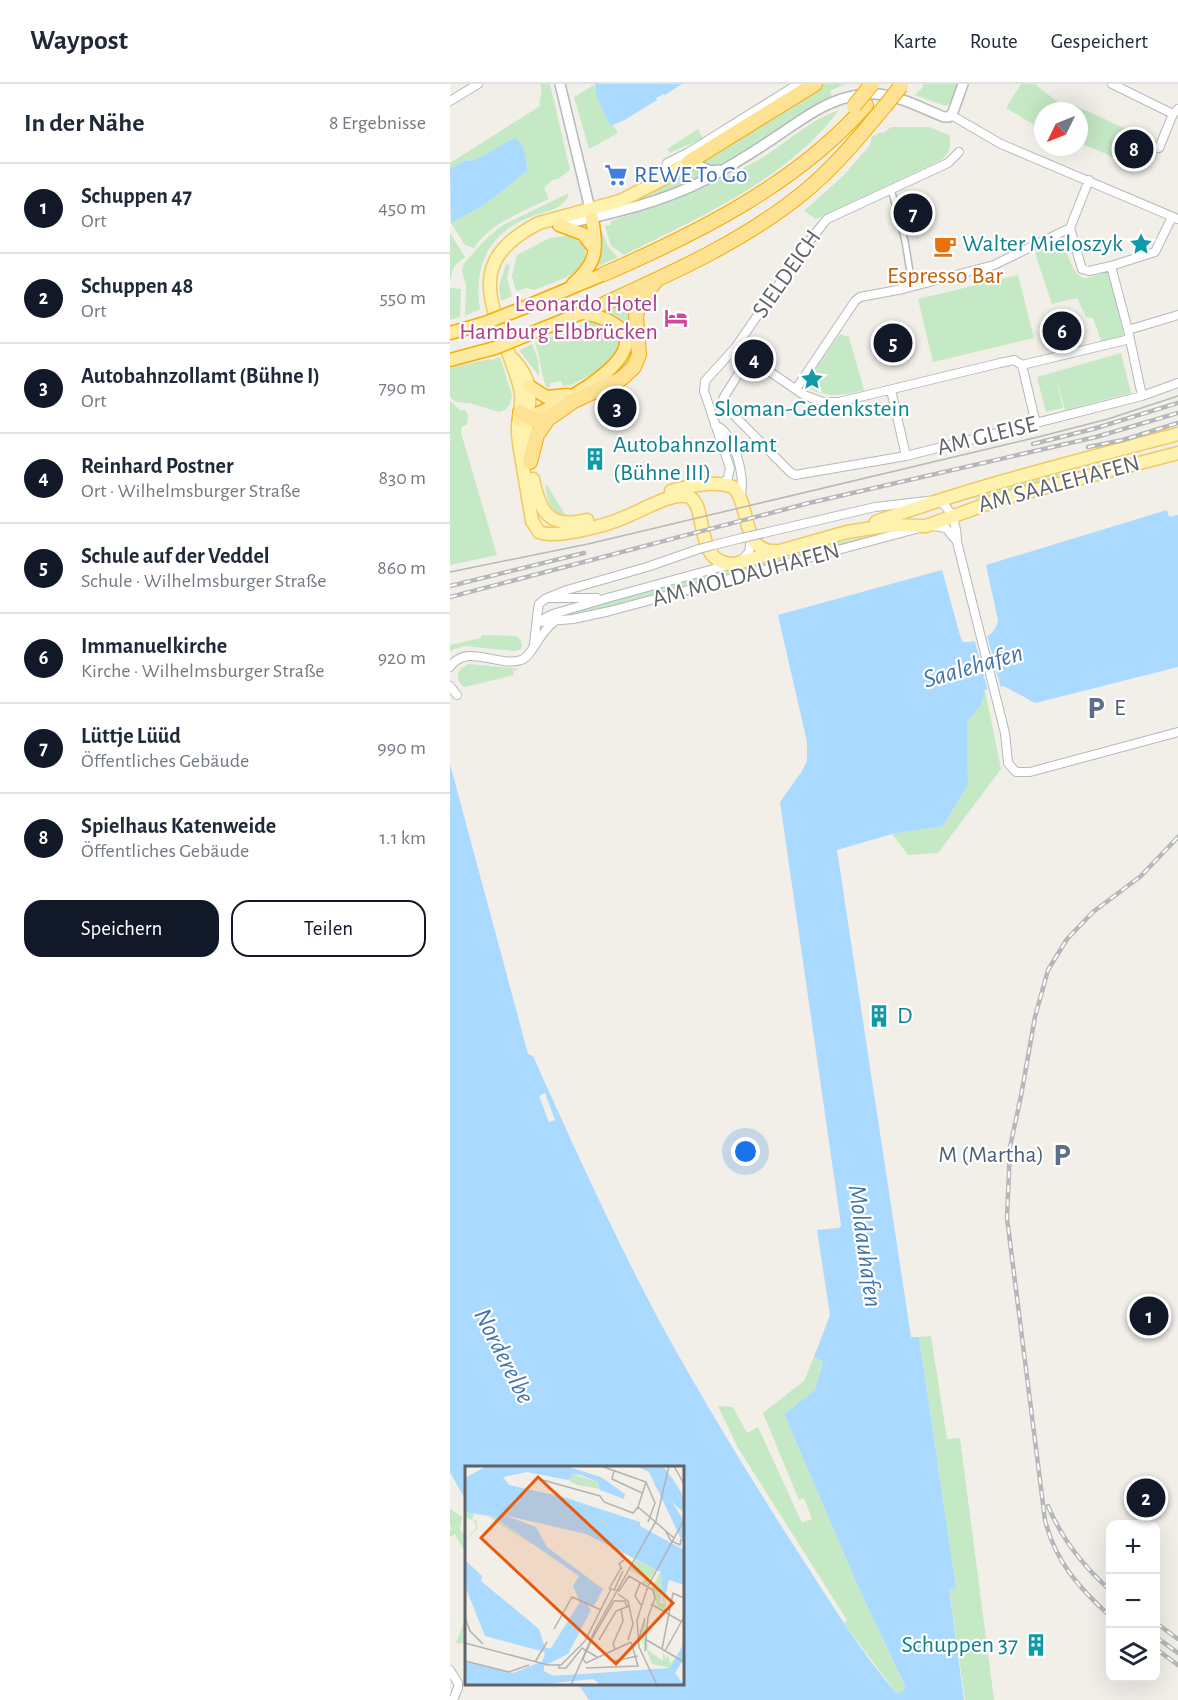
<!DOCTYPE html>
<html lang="de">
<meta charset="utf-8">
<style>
:root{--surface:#fff;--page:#f6f6f7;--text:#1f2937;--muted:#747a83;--line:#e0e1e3;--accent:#111827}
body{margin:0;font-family:"Alegreya Sans",sans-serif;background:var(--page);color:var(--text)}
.controls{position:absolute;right:18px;bottom:18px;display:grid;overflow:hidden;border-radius:12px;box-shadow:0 6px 24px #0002}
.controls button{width:54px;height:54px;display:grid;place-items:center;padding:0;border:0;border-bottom:2px solid var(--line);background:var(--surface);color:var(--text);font:30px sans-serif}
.compass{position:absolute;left:584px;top:18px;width:54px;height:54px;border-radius:50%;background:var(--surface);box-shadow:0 6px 24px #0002;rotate:227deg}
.you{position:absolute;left:296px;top:1068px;width:21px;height:21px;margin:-15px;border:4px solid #fff;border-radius:50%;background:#1a73e8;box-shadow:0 0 0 9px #1a73e833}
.badge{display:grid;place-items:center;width:39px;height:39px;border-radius:50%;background:var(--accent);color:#fff;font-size:20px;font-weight:700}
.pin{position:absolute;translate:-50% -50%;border:3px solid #fff;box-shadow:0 2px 6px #0006}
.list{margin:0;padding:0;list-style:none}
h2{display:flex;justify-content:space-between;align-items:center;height:78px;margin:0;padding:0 24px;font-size:26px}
h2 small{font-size:20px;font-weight:400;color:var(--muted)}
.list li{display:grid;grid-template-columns:39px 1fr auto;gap:18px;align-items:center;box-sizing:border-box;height:90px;padding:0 24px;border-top:2px solid var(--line)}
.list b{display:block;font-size:22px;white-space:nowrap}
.list p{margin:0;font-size:20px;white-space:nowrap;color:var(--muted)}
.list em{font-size:20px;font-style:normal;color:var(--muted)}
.actions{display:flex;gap:12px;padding:18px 24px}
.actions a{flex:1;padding:14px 0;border:2px solid var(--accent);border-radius:18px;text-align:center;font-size:21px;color:var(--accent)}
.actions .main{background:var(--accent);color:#fff}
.icon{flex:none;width:33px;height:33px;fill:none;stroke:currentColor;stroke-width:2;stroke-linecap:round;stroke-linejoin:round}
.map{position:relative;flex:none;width:728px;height:1616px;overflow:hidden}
header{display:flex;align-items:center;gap:36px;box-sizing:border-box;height:84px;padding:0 30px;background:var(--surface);border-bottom:2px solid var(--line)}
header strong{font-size:28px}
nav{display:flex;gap:33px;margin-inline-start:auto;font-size:21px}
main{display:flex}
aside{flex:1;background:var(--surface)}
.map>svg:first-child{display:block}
</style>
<header>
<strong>Waypost</strong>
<nav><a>Karte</a><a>Route</a><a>Gespeichert</a></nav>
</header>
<main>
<aside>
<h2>In der Nähe<small>8 Ergebnisse</small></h2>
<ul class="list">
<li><span class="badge">1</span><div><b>Schuppen 47</b><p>Ort</p></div><em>450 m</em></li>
<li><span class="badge">2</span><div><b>Schuppen 48</b><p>Ort</p></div><em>550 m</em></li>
<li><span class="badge">3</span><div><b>Autobahnzollamt (Bühne I)</b><p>Ort</p></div><em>790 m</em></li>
<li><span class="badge">4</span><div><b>Reinhard Postner</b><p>Ort · Wilhelmsburger Straße</p></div><em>830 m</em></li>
<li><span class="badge">5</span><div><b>Schule auf der Veddel</b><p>Schule · Wilhelmsburger Straße</p></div><em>860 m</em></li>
<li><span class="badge">6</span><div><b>Immanuelkirche</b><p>Kirche · Wilhelmsburger Straße</p></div><em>920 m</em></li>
<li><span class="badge">7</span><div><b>Lüttje Lüüd</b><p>Öffentliches Gebäude</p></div><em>990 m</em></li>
<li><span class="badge">8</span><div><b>Spielhaus Katenweide</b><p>Öffentliches Gebäude</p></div><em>1.1 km</em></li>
</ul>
<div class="actions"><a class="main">Speichern</a><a>Teilen</a></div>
</aside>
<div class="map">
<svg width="728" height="1616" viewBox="0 0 728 1616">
<rect width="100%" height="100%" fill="#f1efe8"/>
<path fill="#c5e8c5" d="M 90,0 L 100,0 L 120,86 L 108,95 L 102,96 L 94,104 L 99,115 C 72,128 42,138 24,164 L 15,161 L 1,139 L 36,120 L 77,87 C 77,74 73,64 64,54 L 23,77 L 15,76 L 0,85 L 0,79 L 90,22 C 88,14 94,9 90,0 Z
M 372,0 L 395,0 L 380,7 L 382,13 L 368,19 L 298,67 L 268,83 L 260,83 L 250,77 Z
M 472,0 L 508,0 L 502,18 L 495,22 L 465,11 L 473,3 Z
M 571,0 L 585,0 L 610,20 L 609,25 L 615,20 L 624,21 L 678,46 L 672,67 L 667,72 L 661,72 L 629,59 L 629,27 L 593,27 L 593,46 L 556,24 Z
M 144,1 L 160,42 L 163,41 L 168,49 L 139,65 L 124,13 Z
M 389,26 C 337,96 249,133 174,171 L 161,162 L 155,142 L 161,141 L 161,137 C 212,121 263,102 310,75 C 337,59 359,36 389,26 Z
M 441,43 L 479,43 L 499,51 C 502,61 499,70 491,76 L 366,135 L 354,127 L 393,92 L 420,61 L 422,53 L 429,49 L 435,48 Z
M 248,45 L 253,54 L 220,69 L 217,65 Z
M 243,84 L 257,90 L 225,106 L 172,125 L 171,121 L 234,86 Z
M 119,109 C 115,126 95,127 83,132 C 39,147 23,182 30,225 L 15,232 L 16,202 L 12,186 L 14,179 L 37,154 L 53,141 Z
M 150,143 L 159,164 L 168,173 L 142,185 L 146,144 Z
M 0,149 L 15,173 L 4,182 L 0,197 Z
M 116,152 L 126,155 L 135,163 C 141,190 103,198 84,206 L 77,204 L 66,207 L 62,192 L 67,171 L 100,154 Z
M 612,155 C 616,165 623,195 636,194 C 643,193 652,189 659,186 L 667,214 L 674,252 L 652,259 L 643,234 L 636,233 L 627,214 L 602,220 L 585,169 Z
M 56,180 L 60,181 L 57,194 L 62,212 L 51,217 L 49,202 Z
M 568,191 L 584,254 L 483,278 L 468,215 Z
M 0,204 L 11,205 L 10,233 L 0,236 Z
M 191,210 C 188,231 189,273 173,287 C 168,291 161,294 156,297 C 172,279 199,253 169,233 C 164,230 157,229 152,227 Z
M 142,237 L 165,244 L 172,262 L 154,284 L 121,301 L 113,302 L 111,297 L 100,299 L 100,304 L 96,303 C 91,288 90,274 85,259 Z
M 390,250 L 399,253 L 414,306 C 393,312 373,315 354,301 Z
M 82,260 L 88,276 L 89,292 L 69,266 Z
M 671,269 L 681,309 L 615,326 L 605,291 L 613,324 L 596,328 L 587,293 Z
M 50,273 L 62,311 L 60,320 L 55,326 L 49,328 L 20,319 L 6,318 L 0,313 L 0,284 L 39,275 L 40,277 Z
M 0,317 L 10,326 L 15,326 L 18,331 L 17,341 L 12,342 L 11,349 L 47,471 L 0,481 Z
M 623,386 L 624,391 L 535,416 L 523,414 L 564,402 L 575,397 Z
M 95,401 L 97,401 L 116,432 C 100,430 97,415 95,401 Z
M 441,448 L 441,449 L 344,475 L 342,468 Z
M 336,470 L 337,476 L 163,522 L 105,533 L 244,492 Z
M 32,551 L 66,552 L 70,555 L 72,562 L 71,565 L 64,567 L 14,562 L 0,567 L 0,561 L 31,554 Z
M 19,580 L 69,585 L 63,587 L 64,591 L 15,603 C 7,599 6,592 11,584 Z
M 535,606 L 551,685 L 488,769 L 458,771 L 442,750 L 493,742 L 518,701 L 517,636 L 531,621 Z
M 481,1252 L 497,1355 L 510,1354 L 544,1616 L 515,1616 L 499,1505 L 506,1504 L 469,1253 Z
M 364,1273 L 373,1278 L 365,1306 L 334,1330 L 412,1511 L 454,1601 L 455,1605 L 447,1610 L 394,1539 L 397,1536 L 288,1364 L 268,1322 L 283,1323 L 297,1349 L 308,1343 L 352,1439 L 362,1435 L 354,1414 L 349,1416 L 313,1329 L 354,1297 Z
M 0,1425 L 12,1433 L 10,1446 L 16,1452 L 16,1470 L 5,1450 L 0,1453 L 0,1446 L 2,1445 L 0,1441 Z
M 16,1533 L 16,1560 L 6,1559 Z"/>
<path fill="#aadaff" d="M 145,0 L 232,0 L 215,11 L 214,10 L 206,14 L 207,16 L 173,37 L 160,42 L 147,13 Z
M 64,54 C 75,60 77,76 77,87 L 36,120 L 1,139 L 0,85 L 16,76 L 23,77 Z
M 717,426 L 719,433 L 728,431 L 728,583 L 585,619 L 554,602 L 535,606 L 531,621 L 517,637 L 518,701 L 493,742 L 442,750 L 387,766 L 461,1253 L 469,1253 L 506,1504 L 499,1505 L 514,1616 L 139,1616 L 128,1600 L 232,1600 L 232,1384 L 16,1384 L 16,1417 L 0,1388 L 0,680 L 78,970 L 83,972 C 124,1063 165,1154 212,1242 C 254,1318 299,1392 346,1465 C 378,1514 409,1566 447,1610 L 455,1605 L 454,1600 L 412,1511 L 334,1330 L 365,1306 L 373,1278 L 364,1273 L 380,1231 L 367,1146 L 389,1144 L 391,1141 L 330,718 L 352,687 L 357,677 L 357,658 L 328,531 L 492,486 L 511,555 L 513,558 C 528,559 547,551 548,536 L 536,481 Z"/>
<path fill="#f1efe8" d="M 536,548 L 551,604 L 538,608 L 524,554 Z
M 95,1009 L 105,1036 L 99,1038 L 89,1012 Z"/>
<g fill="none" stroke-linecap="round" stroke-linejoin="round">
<g stroke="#b5b8bc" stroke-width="8">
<path id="pedestrian" d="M 441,105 L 455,157 L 461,194 L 451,199 L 453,205"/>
</g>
<g stroke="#b5b8bc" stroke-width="10">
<path id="minor" d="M 662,0 L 723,30
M 0,17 L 28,0
M 501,31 L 551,60 L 728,135
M 701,63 L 709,64 L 723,30 L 728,25
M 213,95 L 213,89 L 217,79 L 239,68 L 348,0
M 620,144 L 632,185 L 639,187 L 661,182 L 678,246 L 692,312
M 661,182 L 705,168 L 722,133
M 678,246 L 728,231
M 285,264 L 354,311 L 373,318 L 389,318 L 550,279 L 564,276 L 572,281 L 680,255
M 299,273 L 274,313 L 272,319 L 340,388 L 345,391 L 456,372 L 692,312 L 728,299
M 572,281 L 586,340
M 346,305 L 405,217 L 410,213 L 453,205 L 544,181 L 620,144 L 639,96
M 441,306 L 456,372
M 265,341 C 284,347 297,396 290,412
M 271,401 L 278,394 L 280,384 L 254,307 L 255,297 L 285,264 L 356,161 L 377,135 L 498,79 L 509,68
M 484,442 L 496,444 L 505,455
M 314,449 L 425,423 L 486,416 C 502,422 507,443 507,458 L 555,649 L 558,679 L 566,688 L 580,688 L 728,648
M 264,461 L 292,454
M 292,476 L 299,468 L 301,454
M 99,514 L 147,514
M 91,536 L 103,530 L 161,513 L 278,481
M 87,538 L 123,535 L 160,527 L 466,445
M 84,560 L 88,525 L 89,520 L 95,515 L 117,506 L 197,483 L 249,465
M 0,583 C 17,558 48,584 71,576 C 81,574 90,547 104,538
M 0,602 L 7,611
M 0,1586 L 8,1599
M 3,1616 L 8,1604 L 8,1599"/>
</g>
<g stroke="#b5b8bc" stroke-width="12">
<path id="tertiary" d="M 110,0 L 141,129
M 239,78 L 261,87 L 269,86
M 109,141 C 160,130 211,119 257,95 C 281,82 305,67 327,52 C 353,35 376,16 408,11 C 439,5 466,22 494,33 L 499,33 L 503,28 L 513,0"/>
</g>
<g stroke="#f2c960" stroke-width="15">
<path id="primary" d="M 239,78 L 213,95 L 170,117 L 89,139 C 15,177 41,218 62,279 C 65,289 70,299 71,310 C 73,322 67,334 68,346 C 68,358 71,371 73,383 C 76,401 79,419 82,437 L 89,448 C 106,455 158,441 175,433 C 191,427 220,409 237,412 C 242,413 244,417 247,422 C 255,445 251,480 284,480 L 397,448 L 442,441 L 476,442 L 551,415 L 728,369
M 63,275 C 93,307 72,327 77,363
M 83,395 C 90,429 100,445 137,436
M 221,407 C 240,402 264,396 283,403 C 302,422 290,469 326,467
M 426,438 C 525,402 627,377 728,350"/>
</g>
<g stroke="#f9ab00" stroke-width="15">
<path id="trunk" d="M 109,141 L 133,150 L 144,164
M 123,200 C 148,178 147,166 142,134
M 73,224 L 154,190
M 0,249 L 35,239
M 82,249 L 156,219
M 0,276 L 45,264
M 79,302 L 96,313 L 118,311
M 69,336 C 110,325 244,251 133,229"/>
</g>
<g stroke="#f9ab00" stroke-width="16">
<path id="motorway" d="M 239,78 L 365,0
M 154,190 C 248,149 348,99 416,21
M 156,219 C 224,188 294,157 353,109 C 384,84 410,52 435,22
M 70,328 L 84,336 L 98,335
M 80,378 L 87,351 L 98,335 L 124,317 L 171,295 L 184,283 L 189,271 L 186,231 L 191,217 L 205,198"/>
</g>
<use href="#pedestrian" stroke="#fff" stroke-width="5"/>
<use href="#minor" stroke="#fff" stroke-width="8"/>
<use href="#tertiary" stroke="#fff" stroke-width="9"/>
<use href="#primary" stroke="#fff2af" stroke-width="12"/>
<use href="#trunk" stroke="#feeaa1" stroke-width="12"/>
<use href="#motorway" stroke="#fde293" stroke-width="14"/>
<path stroke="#b6b7b8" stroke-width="1.5" d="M 0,488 L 138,460 L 592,352 L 658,335 L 728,312"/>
<g stroke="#b6b7b8" stroke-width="4.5">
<path id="rail" d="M 583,360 L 643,345 L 728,319
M 638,363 L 673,356 L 728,339
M 0,502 L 134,469
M 0,513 L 359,419 L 646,353 L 728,329
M 598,1422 C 612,1455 634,1483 660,1506
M 660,1532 C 629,1504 605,1477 595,1436 L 557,1134 L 560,1063 L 571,1012 L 585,933 L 598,886 L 617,855 L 643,828 L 691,792 L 728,753
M 706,1539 L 728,1555
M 706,1553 L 728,1569
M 706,1565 L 728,1581"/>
</g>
<use href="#rail" stroke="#fff" stroke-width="2" stroke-dasharray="7" stroke-linecap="butt"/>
<g stroke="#b5b8bc" stroke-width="10" stroke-linecap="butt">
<path id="minor-bridge" d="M 292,454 L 314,449
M 249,465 L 264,461"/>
</g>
<g stroke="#f9ab00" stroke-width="15" stroke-linecap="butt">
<path id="trunk-bridge" d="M 35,239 L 73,224
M 45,264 L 82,249"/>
</g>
<g stroke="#f9ab00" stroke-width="16" stroke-linecap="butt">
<path id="motorway-bridge" d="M 404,22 L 422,0
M 435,22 L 451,2"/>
</g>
<use href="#minor-bridge" stroke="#fff" stroke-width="8"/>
<use href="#trunk-bridge" stroke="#feeaa1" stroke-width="12"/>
<use href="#motorway-bridge" stroke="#fde293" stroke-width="14"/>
</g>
<defs>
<g id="supermarket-bare" transform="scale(1.8)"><path d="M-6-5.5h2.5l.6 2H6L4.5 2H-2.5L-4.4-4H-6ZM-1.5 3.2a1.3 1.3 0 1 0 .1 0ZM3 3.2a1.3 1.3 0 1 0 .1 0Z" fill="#3f7fe0" stroke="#fff" stroke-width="2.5" paint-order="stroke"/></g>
<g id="sight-bare" transform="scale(1.8)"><path d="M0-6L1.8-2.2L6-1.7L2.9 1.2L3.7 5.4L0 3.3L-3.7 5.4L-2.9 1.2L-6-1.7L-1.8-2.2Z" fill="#0f9aa8" stroke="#fff" stroke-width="2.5" paint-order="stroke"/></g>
<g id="cafe-bare" transform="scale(1.8)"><path d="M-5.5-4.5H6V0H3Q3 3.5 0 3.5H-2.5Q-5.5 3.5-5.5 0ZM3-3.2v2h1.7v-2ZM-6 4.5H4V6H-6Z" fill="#e8710a" stroke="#fff" stroke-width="2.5" paint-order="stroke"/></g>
<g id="hotel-bare" transform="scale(1.8)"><path d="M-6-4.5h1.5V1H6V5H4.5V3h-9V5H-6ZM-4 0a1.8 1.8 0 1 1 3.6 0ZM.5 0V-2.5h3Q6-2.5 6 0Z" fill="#d1479c" stroke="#fff" stroke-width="2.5" paint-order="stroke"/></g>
<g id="building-bare" transform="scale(1.8)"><path d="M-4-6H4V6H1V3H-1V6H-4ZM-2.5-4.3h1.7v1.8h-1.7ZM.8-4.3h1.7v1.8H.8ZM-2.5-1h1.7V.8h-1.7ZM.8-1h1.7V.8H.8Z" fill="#0f9aa8" stroke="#fff" stroke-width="2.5" paint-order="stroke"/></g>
<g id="parking-bare" transform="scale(1.8)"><path d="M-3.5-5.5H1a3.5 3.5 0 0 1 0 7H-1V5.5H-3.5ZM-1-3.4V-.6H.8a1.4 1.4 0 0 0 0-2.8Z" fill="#5c6f8a" stroke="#fff" stroke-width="2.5" paint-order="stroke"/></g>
</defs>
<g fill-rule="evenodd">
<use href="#supermarket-bare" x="166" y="91"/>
<use href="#sight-bare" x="691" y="160"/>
<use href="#cafe-bare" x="495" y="162"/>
<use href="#hotel-bare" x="226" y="234"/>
<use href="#sight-bare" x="362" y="295"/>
<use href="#building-bare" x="145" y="375"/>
<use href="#parking-bare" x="646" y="624"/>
<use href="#building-bare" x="429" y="932"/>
<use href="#parking-bare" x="612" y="1071"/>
<use href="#building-bare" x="586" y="1561"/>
</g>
<g text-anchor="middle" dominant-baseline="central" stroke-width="4.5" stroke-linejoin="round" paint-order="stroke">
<g font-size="24" fill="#366cbe" stroke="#fff" text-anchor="start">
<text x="184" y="91">REWE To Go</text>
</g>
<g font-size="24" fill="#0d838f" stroke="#fff" text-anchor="end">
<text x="673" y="160">Walter Mieloszyk</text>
<text x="362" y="325" text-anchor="middle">Sloman-Gedenkstein</text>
<text x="163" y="361" text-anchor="start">Autobahnzollamt<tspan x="163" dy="28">(Bühne III)</tspan></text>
<text x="447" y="932" text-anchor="start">D</text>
<text x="568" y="1561">Schuppen 37</text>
</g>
<g font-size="24" fill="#5f6368" stroke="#fff">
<text transform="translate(337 190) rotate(-55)">SIELDEICH</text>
<text transform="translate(537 352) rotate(-14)">AM GLEISE</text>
<text transform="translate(609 400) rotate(-15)">AM SAALEHAFEN</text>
<text transform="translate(296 491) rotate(-15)">AM MOLDAUHAFEN</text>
</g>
<g font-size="24" fill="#c56008" stroke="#fff">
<text x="495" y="192">Espresso Bar</text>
</g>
<g font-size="24" fill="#b23c85" stroke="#fff" text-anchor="end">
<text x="208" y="220">Leonardo Hotel<tspan x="208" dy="28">Hamburg Elbbrücken</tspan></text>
</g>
<g font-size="24" fill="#4e5e75" stroke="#fff" text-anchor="start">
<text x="664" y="624">E</text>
<text x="594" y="1071" text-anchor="end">M (Martha)</text>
</g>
<g font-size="26" font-style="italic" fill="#4174aa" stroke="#fff">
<text transform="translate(523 582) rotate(-16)">Saalehafen</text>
<text transform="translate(415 1162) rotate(82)">Moldauhafen</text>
<text transform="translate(54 1272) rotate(63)">Norderelbe</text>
</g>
</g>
<g transform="translate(15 1382)">
<rect width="219" height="219" fill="#f1efe8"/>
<path d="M 108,8 L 133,16 L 136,23 L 112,19 L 103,14 ZM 0,46 L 27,50 L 67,79 L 23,50 L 9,48 L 7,53 L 12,55 L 12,63 L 0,76 L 11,62 L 10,55 L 0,51 ZM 171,94 L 191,103 L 181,120 L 177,116 L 180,113 L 165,104 ZM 195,106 L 199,114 L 195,137 L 199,138 L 202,126 L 200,144 L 192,140 L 187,122 ZM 180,153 L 183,184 L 198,195 L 198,185 L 201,194 L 203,188 L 205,198 L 210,192 L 206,202 L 187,198 L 176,171 Z" fill="#c5e8c5"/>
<path d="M 22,0 L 100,0 L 136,11 L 160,28 L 159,33 L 135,24 L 133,16 L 116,9 L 108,8 L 103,14 L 62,6 L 38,11 L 44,19 L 98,31 L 175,56 L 175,60 L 219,84 L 219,119 L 204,114 L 198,138 L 196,106 L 121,68 L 39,49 L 71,61 L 82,81 L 138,123 L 129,140 L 121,137 L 126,144 L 103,188 L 79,200 L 79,205 L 88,210 L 205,202 L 219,177 L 219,193 L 210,207 L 219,219 L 136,219 L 128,213 L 70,219 L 0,219 L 0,196 L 48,207 L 78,195 L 80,186 L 20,170 L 0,120 L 0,94 L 17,110 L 16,115 L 74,163 L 80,182 L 86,182 L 115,136 L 108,120 L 114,110 L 27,50 L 0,46 L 0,12 ZM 171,0 L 198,0 L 212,19 L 219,32 L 217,45 L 207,36 L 218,53 L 219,79 L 184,6 Z" fill="#aadaff"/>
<path fill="none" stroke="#aadaff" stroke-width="3" d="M 0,18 L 23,10 L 26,0M 0,19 L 24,12 L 28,0M 0,109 L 10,134 L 17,134 L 83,185 L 79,195M 76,198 L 76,206 L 83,211 L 118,211M 0,203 L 34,213 L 131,211 L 138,217 L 132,211 L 123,211"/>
<path fill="none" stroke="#b3b3b1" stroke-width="1.5" d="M 136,0 L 181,16 L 173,41M 209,0 L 219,18M 149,5 L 147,13 L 177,27M 74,13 L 135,30 L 139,36 L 168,47 L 173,41M 181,16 L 190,37 L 183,56M 173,41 L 209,72M 200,64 L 206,75 L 215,79 L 216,73M 156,90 L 160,93 L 154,98 L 157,103M 175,117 L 170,130 L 176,139M 144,123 L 156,102M 149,124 L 158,105M 154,125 L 164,110 L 188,124 L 190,132 L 183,151M 153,128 L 163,135 L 168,158 L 163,174M 186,138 L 217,156M 0,151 L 5,165 L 18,178M 89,163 L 107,131 L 136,144M 174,172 L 180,152M 180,173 L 219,196M 134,174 L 151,145 L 164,140M 0,177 L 83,199 L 96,199 L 120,175 L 146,123 L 154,125M 150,183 L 148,178 L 158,155 L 156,142M 197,183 L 208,127 L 219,132M 180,185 L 183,151M 200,185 L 219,151M 0,195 L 44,206 L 64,199M 149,195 L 173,190M 70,196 L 82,176M 121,197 L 118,193 L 128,171 L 149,135 L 160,135 L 162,141M 121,197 L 166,176M 93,198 L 94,202 L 101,202 L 117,182 L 132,191M 121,202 L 173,200 L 166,176M 106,219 L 129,166 L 191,55 L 204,0M 192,219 L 174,181 L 172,154 L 183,120 L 219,54"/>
<path fill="#e8590c" fill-opacity="0.15" stroke="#e8590c" stroke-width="3" d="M 73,11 L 208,137 L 151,198 L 16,72 Z"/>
<rect width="219" height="219" fill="none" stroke="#5f6368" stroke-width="3"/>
</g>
</svg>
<div class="controls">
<button>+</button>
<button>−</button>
<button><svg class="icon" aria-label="layers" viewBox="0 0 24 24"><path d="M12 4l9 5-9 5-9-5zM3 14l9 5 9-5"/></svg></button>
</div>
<svg class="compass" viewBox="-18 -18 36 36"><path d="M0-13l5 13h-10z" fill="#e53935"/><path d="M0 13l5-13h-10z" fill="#747a83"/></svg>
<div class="you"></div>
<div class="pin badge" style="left:699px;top:1232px">1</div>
<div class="pin badge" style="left:696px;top:1414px">2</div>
<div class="pin badge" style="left:167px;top:324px">3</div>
<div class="pin badge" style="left:304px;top:275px">4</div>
<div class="pin badge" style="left:443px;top:259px">5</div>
<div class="pin badge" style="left:612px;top:247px">6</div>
<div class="pin badge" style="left:463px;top:129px">7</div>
<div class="pin badge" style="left:684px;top:65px">8</div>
</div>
</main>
